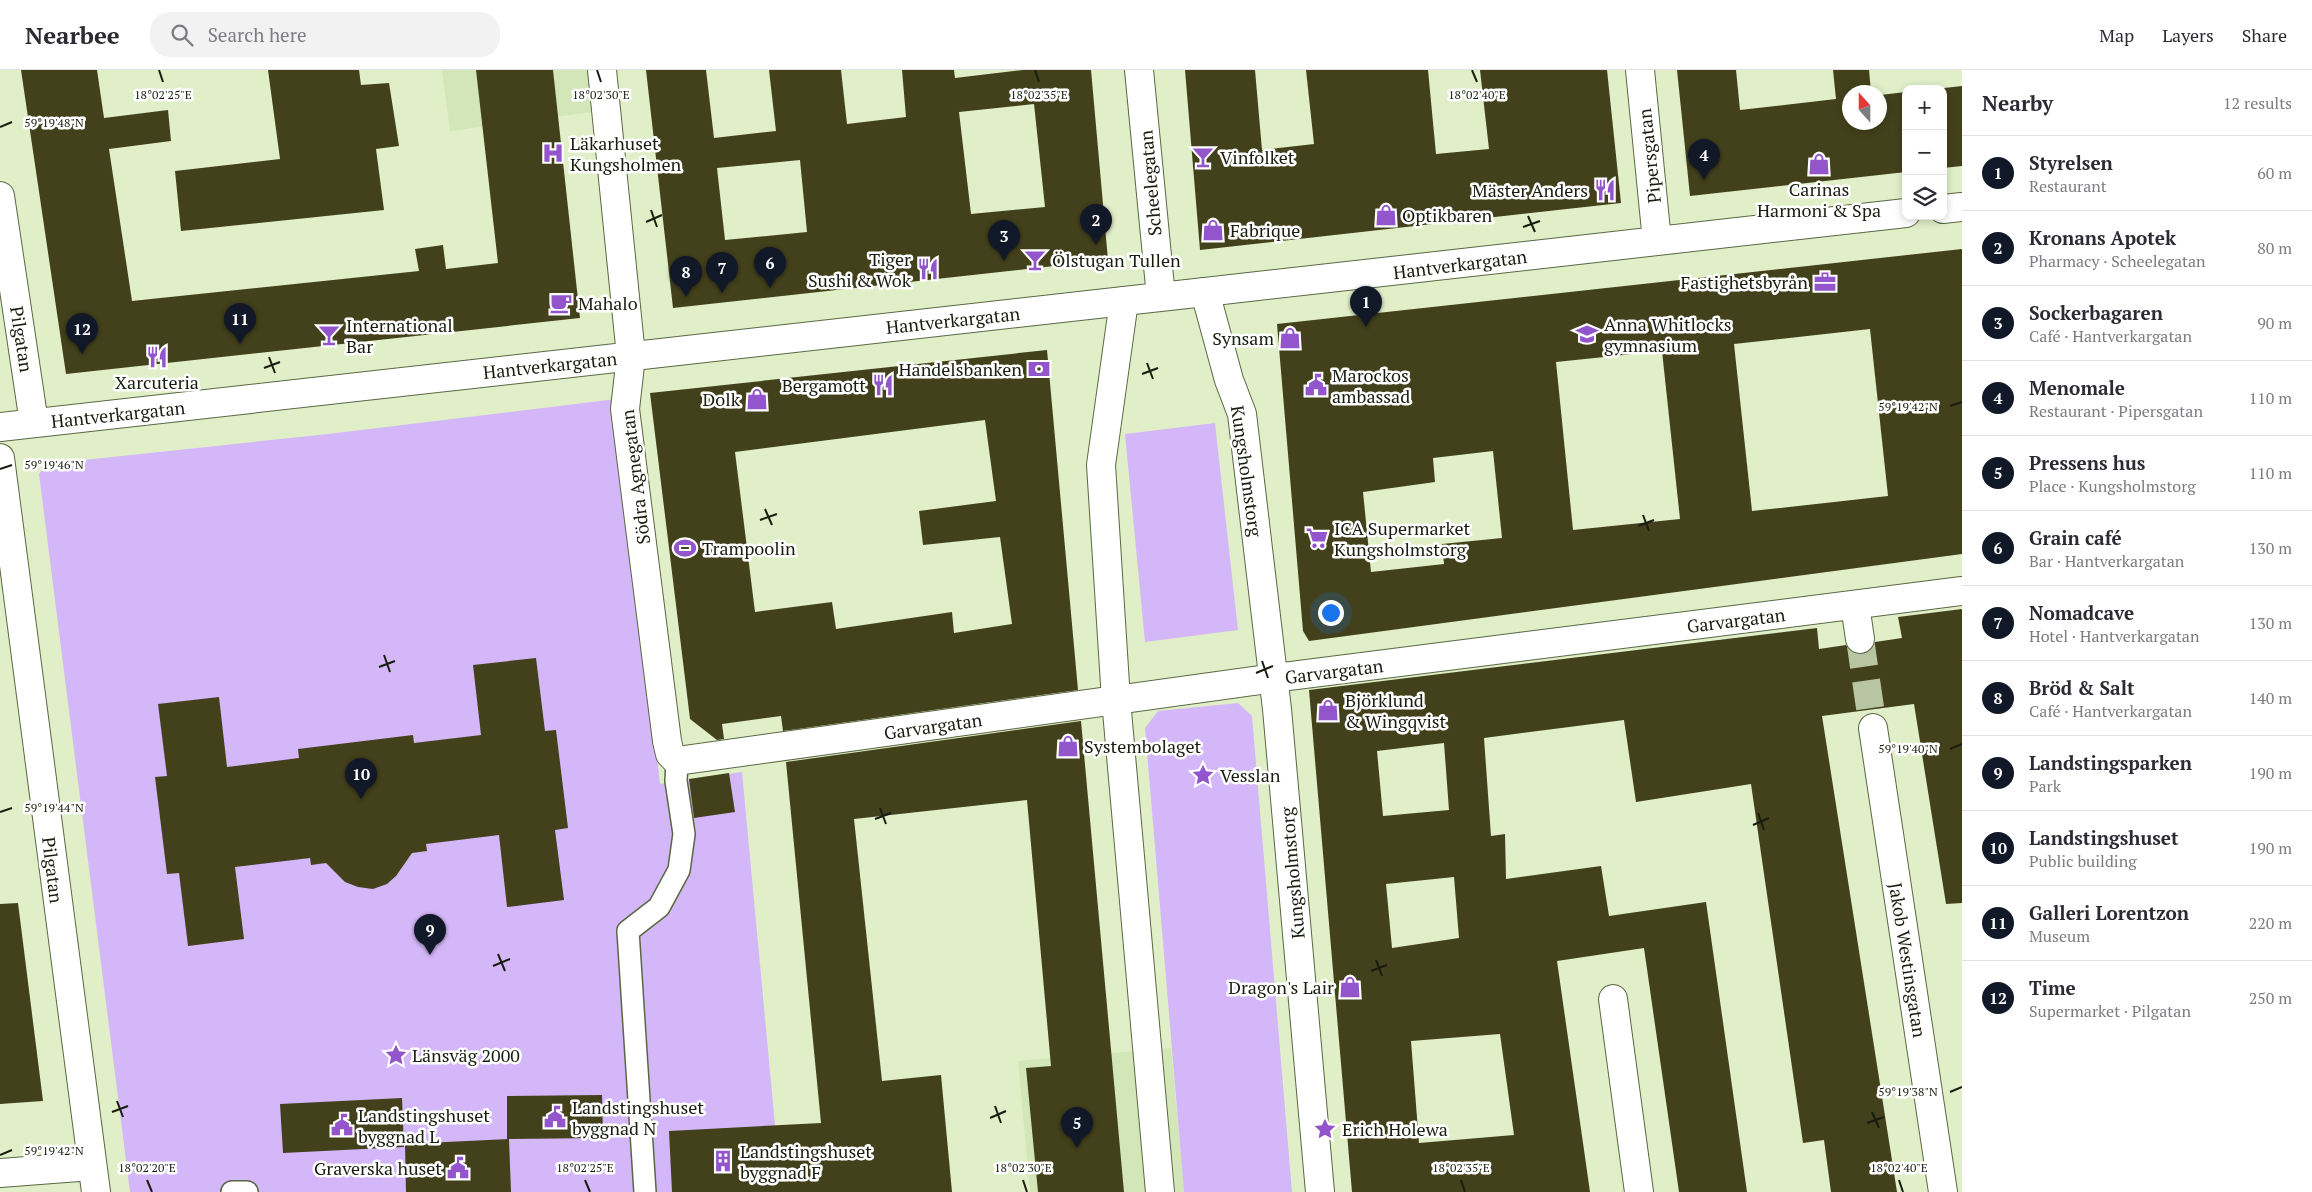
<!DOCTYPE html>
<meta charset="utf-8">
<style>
:root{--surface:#fff;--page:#f2f2f3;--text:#2b2b33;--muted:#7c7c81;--line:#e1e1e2;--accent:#111827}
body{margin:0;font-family:"PT Serif",serif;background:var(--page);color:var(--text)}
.controls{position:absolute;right:15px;top:15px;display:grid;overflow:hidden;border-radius:10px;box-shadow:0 2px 8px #0003}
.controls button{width:45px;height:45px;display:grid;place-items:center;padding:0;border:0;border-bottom:1px solid var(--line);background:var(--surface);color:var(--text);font:25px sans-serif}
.compass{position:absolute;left:1842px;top:15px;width:45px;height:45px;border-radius:50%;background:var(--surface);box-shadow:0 2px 8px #0003;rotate:339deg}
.you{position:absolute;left:1330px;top:542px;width:18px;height:18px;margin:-12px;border:4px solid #fff;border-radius:50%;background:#1a73e8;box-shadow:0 0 0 8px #1a73e833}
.badge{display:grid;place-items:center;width:32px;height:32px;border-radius:50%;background:var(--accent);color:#fff;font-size:16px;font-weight:700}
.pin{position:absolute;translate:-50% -41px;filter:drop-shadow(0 1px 2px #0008)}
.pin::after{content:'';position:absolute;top:26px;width:18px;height:15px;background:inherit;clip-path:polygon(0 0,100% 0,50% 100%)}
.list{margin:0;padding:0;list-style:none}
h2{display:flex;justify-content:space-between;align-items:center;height:65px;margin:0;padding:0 20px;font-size:21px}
h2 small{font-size:16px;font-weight:400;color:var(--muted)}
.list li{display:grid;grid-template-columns:32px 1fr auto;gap:15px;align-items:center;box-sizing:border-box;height:75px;padding:0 20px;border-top:1px solid var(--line)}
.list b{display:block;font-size:19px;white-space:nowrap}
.list p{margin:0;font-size:16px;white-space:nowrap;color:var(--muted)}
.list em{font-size:16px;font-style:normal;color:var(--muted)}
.icon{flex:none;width:28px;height:28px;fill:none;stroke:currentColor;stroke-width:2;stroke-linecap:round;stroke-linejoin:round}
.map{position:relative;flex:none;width:1962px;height:1122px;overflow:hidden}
header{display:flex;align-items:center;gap:30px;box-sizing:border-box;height:70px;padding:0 25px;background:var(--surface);border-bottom:1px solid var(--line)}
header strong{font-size:24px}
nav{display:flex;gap:28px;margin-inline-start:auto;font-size:18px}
.search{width:350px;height:45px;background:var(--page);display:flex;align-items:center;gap:12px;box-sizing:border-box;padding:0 18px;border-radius:20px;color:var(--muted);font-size:19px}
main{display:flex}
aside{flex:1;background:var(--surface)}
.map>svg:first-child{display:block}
</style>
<header>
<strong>Nearbee</strong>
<div class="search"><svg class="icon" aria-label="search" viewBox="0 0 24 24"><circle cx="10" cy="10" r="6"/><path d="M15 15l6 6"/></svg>Search here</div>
<nav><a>Map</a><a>Layers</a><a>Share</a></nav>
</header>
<main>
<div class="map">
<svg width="1962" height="1122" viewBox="0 0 1962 1122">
<rect width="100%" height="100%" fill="#e0efc8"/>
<path fill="#d3e6b7" d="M 442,0 L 602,0 L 607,40 L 450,61 Z
M 1171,978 L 1184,1122 L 1030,1122 L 1018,991 Z"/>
<path fill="#d4b7f8" d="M 616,329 L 660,714 L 742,702 L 775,1055 L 778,1122 L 130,1122 L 39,404 L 46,394 L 328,364 Z
M 1215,353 L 1238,560 L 1145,572 L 1125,364 Z
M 1238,633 L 1252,646 L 1292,1122 L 1184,1122 L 1145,658 L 1158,641 Z"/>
<path fill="#43401c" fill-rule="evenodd" d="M 21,0 L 97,0 L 104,48 L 168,40 L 171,71 L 109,79 L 132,231 L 419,201 L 415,179 L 443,175 L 446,199 L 498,193 L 476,0 L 553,0 L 580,248 L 66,304 Z
M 268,0 L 359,0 L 361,15 L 389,13 L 399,76 L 376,79 L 384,140 L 181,161 L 175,101 L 280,89 Z
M 646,0 L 706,0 L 714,68 L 776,61 L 769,0 L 841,0 L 847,54 L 906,47 L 902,0 L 954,0 L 955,8 L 1023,0 L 1091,0 L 1108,190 L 673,238 ZM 1034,34 L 1045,137 L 971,144 L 959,42 ZM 800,90 L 807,162 L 725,170 L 717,98 Z
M 1185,0 L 1255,0 L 1262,80 L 1314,74 L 1306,0 L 1428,0 L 1436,84 L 1489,79 L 1480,0 L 1607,0 L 1621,133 L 1200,180 Z
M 1677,0 L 1736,0 L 1740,40 L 1836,29 L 1833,0 L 1869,0 L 1871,22 L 1850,22 L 1850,52 L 1880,52 L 1880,25 L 1906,22 L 1906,102 L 1690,126 Z
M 1962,16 L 1962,96 L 1943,98 L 1943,19 L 1935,19 Z
M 1962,179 L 1962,484 L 1309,571 L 1303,561 L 1277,254 ZM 1870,259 L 1888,426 L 1752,441 L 1734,274 ZM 1662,281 L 1680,449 L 1573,460 L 1556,292 ZM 1493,381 L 1502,468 L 1442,474 L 1444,494 L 1371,502 L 1363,422 L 1435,412 L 1433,388 Z
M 1047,280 L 1078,620 L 783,661 L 781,646 L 722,654 L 724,669 L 717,670 L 690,649 L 650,323 ZM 985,350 L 996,431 L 919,441 L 923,475 L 1000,467 L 1012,554 L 954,563 L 952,542 L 836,559 L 832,532 L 755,542 L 735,382 Z
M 1962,539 L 1962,833 L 1946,834 L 1914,634 L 1822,646 L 1897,1122 L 1831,1122 L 1824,1070 L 1803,1073 L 1751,714 L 1636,732 L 1624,650 L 1484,668 L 1491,766 L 1505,764 L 1506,809 L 1601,796 L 1609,846 L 1706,832 L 1747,1122 L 1679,1122 L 1644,878 L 1557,891 L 1590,1122 L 1352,1122 L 1309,620 L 1817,558 L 1819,579 L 1846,575 L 1854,583 L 1862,584 L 1870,581 L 1875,572 L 1902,568 L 1898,547 ZM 1444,673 L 1449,740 L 1383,746 L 1377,681 ZM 1454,807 L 1459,868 L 1392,878 L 1386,814 ZM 1500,964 L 1514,1065 L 1419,1073 L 1411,971 Z
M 536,588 L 545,661 L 556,660 L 568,758 L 555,760 L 564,830 L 507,837 L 499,765 L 426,774 L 427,781 L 412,783 L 396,806 L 387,814 L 373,819 L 358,817 L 345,812 L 326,793 L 311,795 L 310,788 L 235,797 L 244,869 L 188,876 L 179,803 L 167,804 L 155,707 L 167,706 L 158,634 L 219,627 L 227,697 L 299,688 L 298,679 L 413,665 L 414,673 L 481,665 L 473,595 Z
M 1081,651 L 1124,1122 L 1038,1122 L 1026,998 L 1051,996 L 1027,730 L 854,749 L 882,1011 L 941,1005 L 952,1122 L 672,1122 L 669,1061 L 821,1053 L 786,692 Z
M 729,703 L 735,742 L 694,748 L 689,709 Z
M 18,833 L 43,1031 L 0,1034 L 0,834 Z
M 602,1025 L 603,1068 L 507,1069 L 507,1026 Z
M 402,1028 L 404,1077 L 283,1083 L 280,1034 Z
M 509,1069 L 511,1122 L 406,1122 L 405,1074 Z"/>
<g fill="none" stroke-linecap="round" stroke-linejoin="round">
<path stroke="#b8c5a3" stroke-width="28" stroke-dasharray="28 14" stroke-linecap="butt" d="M 1860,569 L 1873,658"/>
<g stroke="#5a6744" stroke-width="24">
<path id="lane" d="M 232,1122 L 247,1122
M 645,1122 L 628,861 L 659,837 L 679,800 L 684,764 L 676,711 L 677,691"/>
</g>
<g stroke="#5a6744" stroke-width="30">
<path id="street" d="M 602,0 L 631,286 L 625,339 L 667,671 L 670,684 L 677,691 L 1274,608 L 1962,521
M 1640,0 L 1657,171
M 0,126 L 34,353
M 1943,139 L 1962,137
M 1205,222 L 1906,143
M 0,357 L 1124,231
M 0,388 L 96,1122
M 1855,535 L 1860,569
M 1873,658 L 1943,1122
M 1613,929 L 1639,1122
M 0,1103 L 92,1096"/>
</g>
<g stroke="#5a6744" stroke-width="30">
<path id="secondary" d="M 1139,0 L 1161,227
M 1160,1122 L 1116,630 L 1101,395 L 1124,231 L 1205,222 L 1229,310 L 1242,344 L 1277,639 L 1320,1122"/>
</g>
<use href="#lane" stroke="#fff" stroke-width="21"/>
<use href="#street" stroke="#fff" stroke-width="28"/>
<use href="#secondary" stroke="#fff" stroke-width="28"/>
</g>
<path fill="none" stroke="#181d0f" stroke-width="2" d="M 159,0 L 163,12M 597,0 L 601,12M 1035,0 L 1039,12M 1472,0 L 1477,12M 0,57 L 12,52M 651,140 L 657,157M 1528,146 L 1535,162M 646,152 L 662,145M 1523,157 L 1540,151M 269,287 L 275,303M 1147,293 L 1153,309M 264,298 L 280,292M 1142,304 L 1158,298M 1950,336 L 1962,332M 0,399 L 12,395M 765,439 L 772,455M 1643,445 L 1649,461M 760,450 L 777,444M 1638,456 L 1654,450M 384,585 L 390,602M 1262,591 L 1268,608M 379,597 L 395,591M 1256,603 L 1273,596M 1950,679 L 1962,674M 880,738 L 886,754M 0,742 L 12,738M 1758,743 L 1764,760M 875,749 L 891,743M 1753,755 L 1769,748M 498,884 L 505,901M 1376,890 L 1382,906M 493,896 L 510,889M 1371,901 L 1387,895M 1950,1022 L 1962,1017M 117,1031 L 123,1047M 995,1036 L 1001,1053M 112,1042 L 128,1036M 1872,1042 L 1879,1058M 990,1048 L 1006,1041M 1867,1053 L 1884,1047M 0,1085 L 12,1080M 147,1110 L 152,1122M 585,1110 L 590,1122M 1023,1110 L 1027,1122M 1461,1110 L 1465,1122M 1899,1110 L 1903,1122"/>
<defs>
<g id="hospital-bare" transform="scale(1.725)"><path d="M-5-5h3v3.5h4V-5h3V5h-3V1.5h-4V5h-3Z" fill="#9255cc" stroke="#fff" stroke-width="2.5" paint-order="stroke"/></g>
<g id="bar-bare" transform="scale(1.725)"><path d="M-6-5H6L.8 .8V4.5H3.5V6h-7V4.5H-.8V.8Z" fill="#9255cc" stroke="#fff" stroke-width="2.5" paint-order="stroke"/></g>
<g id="shop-bare" transform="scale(1.725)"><path d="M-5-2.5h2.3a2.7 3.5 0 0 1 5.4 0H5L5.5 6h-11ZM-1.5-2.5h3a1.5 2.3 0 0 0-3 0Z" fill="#9255cc" stroke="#fff" stroke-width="2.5" paint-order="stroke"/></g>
<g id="restaurant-bare" transform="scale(1.725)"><path d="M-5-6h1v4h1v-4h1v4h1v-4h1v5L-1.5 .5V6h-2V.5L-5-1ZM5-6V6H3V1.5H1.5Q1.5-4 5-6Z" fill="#9255cc" stroke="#fff" stroke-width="2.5" paint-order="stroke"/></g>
<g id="office-bare" transform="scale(1.725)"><path d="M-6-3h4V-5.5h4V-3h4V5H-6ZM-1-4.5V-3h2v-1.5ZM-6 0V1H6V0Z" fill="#9255cc" stroke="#fff" stroke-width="2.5" paint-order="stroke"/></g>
<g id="cafe-bare" transform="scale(1.725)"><path d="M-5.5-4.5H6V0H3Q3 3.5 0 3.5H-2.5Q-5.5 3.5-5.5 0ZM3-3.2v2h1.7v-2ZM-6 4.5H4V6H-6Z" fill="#9255cc" stroke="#fff" stroke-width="2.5" paint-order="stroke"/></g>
<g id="school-bare" transform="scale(1.725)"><path d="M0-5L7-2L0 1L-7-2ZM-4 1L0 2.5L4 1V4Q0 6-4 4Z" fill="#9255cc" stroke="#fff" stroke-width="2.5" paint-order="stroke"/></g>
<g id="bank-bare" transform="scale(1.725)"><path d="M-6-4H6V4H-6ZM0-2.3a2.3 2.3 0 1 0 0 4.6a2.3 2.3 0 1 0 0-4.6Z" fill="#9255cc" stroke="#fff" stroke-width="2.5" paint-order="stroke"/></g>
<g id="civic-bare" transform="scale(1.725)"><path d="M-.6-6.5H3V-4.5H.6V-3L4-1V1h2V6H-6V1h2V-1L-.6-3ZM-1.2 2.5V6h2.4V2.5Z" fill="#9255cc" stroke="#fff" stroke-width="2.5" paint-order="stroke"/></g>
<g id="supermarket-bare" transform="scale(1.725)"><path d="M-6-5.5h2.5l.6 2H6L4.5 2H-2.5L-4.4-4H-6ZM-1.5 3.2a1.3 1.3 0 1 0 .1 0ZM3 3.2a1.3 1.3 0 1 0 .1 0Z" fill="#9255cc" stroke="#fff" stroke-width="2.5" paint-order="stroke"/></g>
<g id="stadium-bare" transform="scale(1.725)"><path d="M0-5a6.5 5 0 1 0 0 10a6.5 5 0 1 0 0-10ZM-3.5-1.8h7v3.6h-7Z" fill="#9255cc" stroke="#fff" stroke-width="2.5" paint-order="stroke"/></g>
<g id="sight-bare" transform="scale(1.725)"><path d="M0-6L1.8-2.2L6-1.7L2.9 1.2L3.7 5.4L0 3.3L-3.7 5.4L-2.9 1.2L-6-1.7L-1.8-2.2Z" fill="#9255cc" stroke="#fff" stroke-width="2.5" paint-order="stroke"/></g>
<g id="building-bare" transform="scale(1.725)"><path d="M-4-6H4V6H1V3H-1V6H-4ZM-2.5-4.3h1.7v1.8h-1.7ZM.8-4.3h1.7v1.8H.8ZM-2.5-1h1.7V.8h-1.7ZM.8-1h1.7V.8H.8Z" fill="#9255cc" stroke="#fff" stroke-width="2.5" paint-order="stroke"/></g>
</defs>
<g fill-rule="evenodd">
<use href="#hospital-bare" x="553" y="83"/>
<use href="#bar-bare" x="1203" y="87"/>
<use href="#shop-bare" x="1819" y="94"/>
<use href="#restaurant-bare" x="1605" y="120"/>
<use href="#shop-bare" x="1386" y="145"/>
<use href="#shop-bare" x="1213" y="160"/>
<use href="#bar-bare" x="1035" y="190"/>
<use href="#restaurant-bare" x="928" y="199"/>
<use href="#office-bare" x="1825" y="212"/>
<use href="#cafe-bare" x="561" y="233"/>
<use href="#school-bare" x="1587" y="264"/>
<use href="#bar-bare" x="329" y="265"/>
<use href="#shop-bare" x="1290" y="268"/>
<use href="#restaurant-bare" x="157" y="287"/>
<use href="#bank-bare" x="1039" y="299"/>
<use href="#restaurant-bare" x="883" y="315"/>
<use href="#civic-bare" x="1316" y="315"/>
<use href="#shop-bare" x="757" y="329"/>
<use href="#supermarket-bare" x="1317" y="468"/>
<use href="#stadium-bare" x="685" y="478"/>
<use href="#shop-bare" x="1328" y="640"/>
<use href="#shop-bare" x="1068" y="676"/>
<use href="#sight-bare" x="1203" y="705"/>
<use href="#shop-bare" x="1350" y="917"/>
<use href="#sight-bare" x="396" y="985"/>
<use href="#civic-bare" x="555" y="1047"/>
<use href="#civic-bare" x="342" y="1055"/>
<use href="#sight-bare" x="1325" y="1059"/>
<use href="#building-bare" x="723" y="1091"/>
<use href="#civic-bare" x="458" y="1098"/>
</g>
<g text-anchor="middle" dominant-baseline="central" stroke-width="5" stroke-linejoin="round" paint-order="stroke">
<g font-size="18" fill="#181d0f" stroke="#fff" text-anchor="start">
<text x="570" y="73">Läkarhuset<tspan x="570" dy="21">Kungsholmen</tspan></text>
<text x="1220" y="87">Vinfolket</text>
<text x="1819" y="119" text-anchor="middle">Carinas<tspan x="1819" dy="21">Harmoni &amp; Spa</tspan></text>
<text x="1588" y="120" text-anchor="end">Mäster Anders</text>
<text x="1402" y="145">Optikbaren</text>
<text x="1230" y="160">Fabrique</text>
<text x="911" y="189" text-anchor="end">Tiger<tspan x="911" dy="21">Sushi &amp; Wok</tspan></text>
<text x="1052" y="190">Ölstugan Tullen</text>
<text x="1808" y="212" text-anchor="end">Fastighetsbyrån</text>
<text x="578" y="233">Mahalo</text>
<text x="1604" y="254">Anna Whitlocks<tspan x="1604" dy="21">gymnasium</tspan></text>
<text x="346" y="255">International<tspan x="346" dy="21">Bar</tspan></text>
<text x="1274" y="268" text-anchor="end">Synsam</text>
<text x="1022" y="299" text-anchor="end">Handelsbanken</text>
<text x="1332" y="305">Marockos<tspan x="1332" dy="21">ambassad</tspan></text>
<text x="157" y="312" text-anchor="middle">Xarcuteria</text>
<text x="866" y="315" text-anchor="end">Bergamott</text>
<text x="740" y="329" text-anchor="end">Dolk</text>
<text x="1334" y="458">ICA Supermarket<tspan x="1334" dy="21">Kungsholmstorg</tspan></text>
<text x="702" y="478">Trampoolin</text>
<text x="1345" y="630">Björklund<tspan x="1345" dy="21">&amp; Wingqvist</tspan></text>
<text x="1084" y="676">Systembolaget</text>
<text x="1220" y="705">Vesslan</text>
<text x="1334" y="917" text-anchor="end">Dragon's Lair</text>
<text x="412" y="985">Länsväg 2000</text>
<text x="572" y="1037">Landstingshuset<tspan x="572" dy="21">byggnad N</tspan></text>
<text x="358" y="1045">Landstingshuset<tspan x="358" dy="21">byggnad L</tspan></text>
<text x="1342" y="1059">Erich Holewa</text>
<text x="740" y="1081">Landstingshuset<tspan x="740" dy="21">byggnad F</tspan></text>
<text x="442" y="1098" text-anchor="end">Graverska huset</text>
</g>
<g font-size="18" fill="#181d0f" stroke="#fff">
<text transform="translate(1649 86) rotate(-96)">Pipersgatan</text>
<text transform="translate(1150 113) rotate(-95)">Scheelegatan</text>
<text transform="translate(1460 194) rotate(-7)">Hantverkargatan</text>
<text transform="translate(953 250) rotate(-6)">Hantverkargatan</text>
<text transform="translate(22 269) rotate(81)">Pilgatan</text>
<text transform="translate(550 295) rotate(-6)">Hantverkargatan</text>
<text transform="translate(118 344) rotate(-6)">Hantverkargatan</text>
<text transform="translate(1247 401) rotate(82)">Kungsholmstorg</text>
<text transform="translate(635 407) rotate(-97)">Södra Agnegatan</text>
<text transform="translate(1736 550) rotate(-7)">Garvargatan</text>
<text transform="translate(1334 601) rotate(-7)">Garvargatan</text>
<text transform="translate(933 656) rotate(-8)">Garvargatan</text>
<text transform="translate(53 800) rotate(83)">Pilgatan</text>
<text transform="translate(1292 803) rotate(-95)">Kungsholmstorg</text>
<text transform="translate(1908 890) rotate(81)">Jakob Westinsgatan</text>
</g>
</g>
<g font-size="12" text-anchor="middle" fill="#181d0f" stroke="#fff" stroke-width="5" stroke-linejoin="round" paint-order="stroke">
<text x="163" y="29">18°02'25"E</text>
<text x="601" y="29">18°02'30"E</text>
<text x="1039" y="29">18°02'35"E</text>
<text x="1477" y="29">18°02'40"E</text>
<text x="54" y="57">59°19'48"N</text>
<text x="1908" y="341">59°19'42"N</text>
<text x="54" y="399">59°19'46"N</text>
<text x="1908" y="683">59°19'40"N</text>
<text x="54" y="742">59°19'44"N</text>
<text x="1908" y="1026">59°19'38"N</text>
<text x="54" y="1085">59°19'42"N</text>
<text x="147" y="1102">18°02'20"E</text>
<text x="585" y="1102">18°02'25"E</text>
<text x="1023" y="1102">18°02'30"E</text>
<text x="1461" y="1102">18°02'35"E</text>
<text x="1899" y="1102">18°02'40"E</text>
</g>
</svg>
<div class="controls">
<button>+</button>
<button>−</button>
<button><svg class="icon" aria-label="layers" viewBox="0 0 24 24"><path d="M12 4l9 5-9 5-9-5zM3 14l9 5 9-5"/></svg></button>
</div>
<svg class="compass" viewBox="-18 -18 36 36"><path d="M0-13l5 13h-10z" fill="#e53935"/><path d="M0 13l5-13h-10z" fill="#7c7c81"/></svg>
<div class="you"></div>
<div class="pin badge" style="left:1366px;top:257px">1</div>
<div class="pin badge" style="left:1096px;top:175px">2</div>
<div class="pin badge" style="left:1004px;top:191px">3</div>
<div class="pin badge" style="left:1704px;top:110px">4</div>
<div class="pin badge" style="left:1077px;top:1078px">5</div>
<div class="pin badge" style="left:770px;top:218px">6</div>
<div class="pin badge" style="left:722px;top:223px">7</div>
<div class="pin badge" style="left:686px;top:227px">8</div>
<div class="pin badge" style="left:430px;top:885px">9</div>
<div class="pin badge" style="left:361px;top:729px">10</div>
<div class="pin badge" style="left:240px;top:274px">11</div>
<div class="pin badge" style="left:82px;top:284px">12</div>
</div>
<aside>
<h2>Nearby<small>12 results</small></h2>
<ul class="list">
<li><span class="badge">1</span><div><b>Styrelsen</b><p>Restaurant</p></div><em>60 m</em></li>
<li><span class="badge">2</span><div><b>Kronans Apotek</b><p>Pharmacy · Scheelegatan</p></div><em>80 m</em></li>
<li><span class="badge">3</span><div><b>Sockerbagaren</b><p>Café · Hantverkargatan</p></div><em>90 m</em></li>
<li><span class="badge">4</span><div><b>Menomale</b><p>Restaurant · Pipersgatan</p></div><em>110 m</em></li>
<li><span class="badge">5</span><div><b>Pressens hus</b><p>Place · Kungsholmstorg</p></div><em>110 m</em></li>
<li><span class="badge">6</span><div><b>Grain café</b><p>Bar · Hantverkargatan</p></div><em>130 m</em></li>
<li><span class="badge">7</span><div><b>Nomadcave</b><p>Hotel · Hantverkargatan</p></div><em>130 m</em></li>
<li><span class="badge">8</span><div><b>Bröd &amp; Salt</b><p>Café · Hantverkargatan</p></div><em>140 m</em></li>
<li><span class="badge">9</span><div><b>Landstingsparken</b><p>Park</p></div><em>190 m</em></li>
<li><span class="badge">10</span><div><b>Landstingshuset</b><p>Public building</p></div><em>190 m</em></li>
<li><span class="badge">11</span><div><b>Galleri Lorentzon</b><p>Museum</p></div><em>220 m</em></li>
<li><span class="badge">12</span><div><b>Time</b><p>Supermarket · Pilgatan</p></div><em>250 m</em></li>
</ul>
</aside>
</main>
